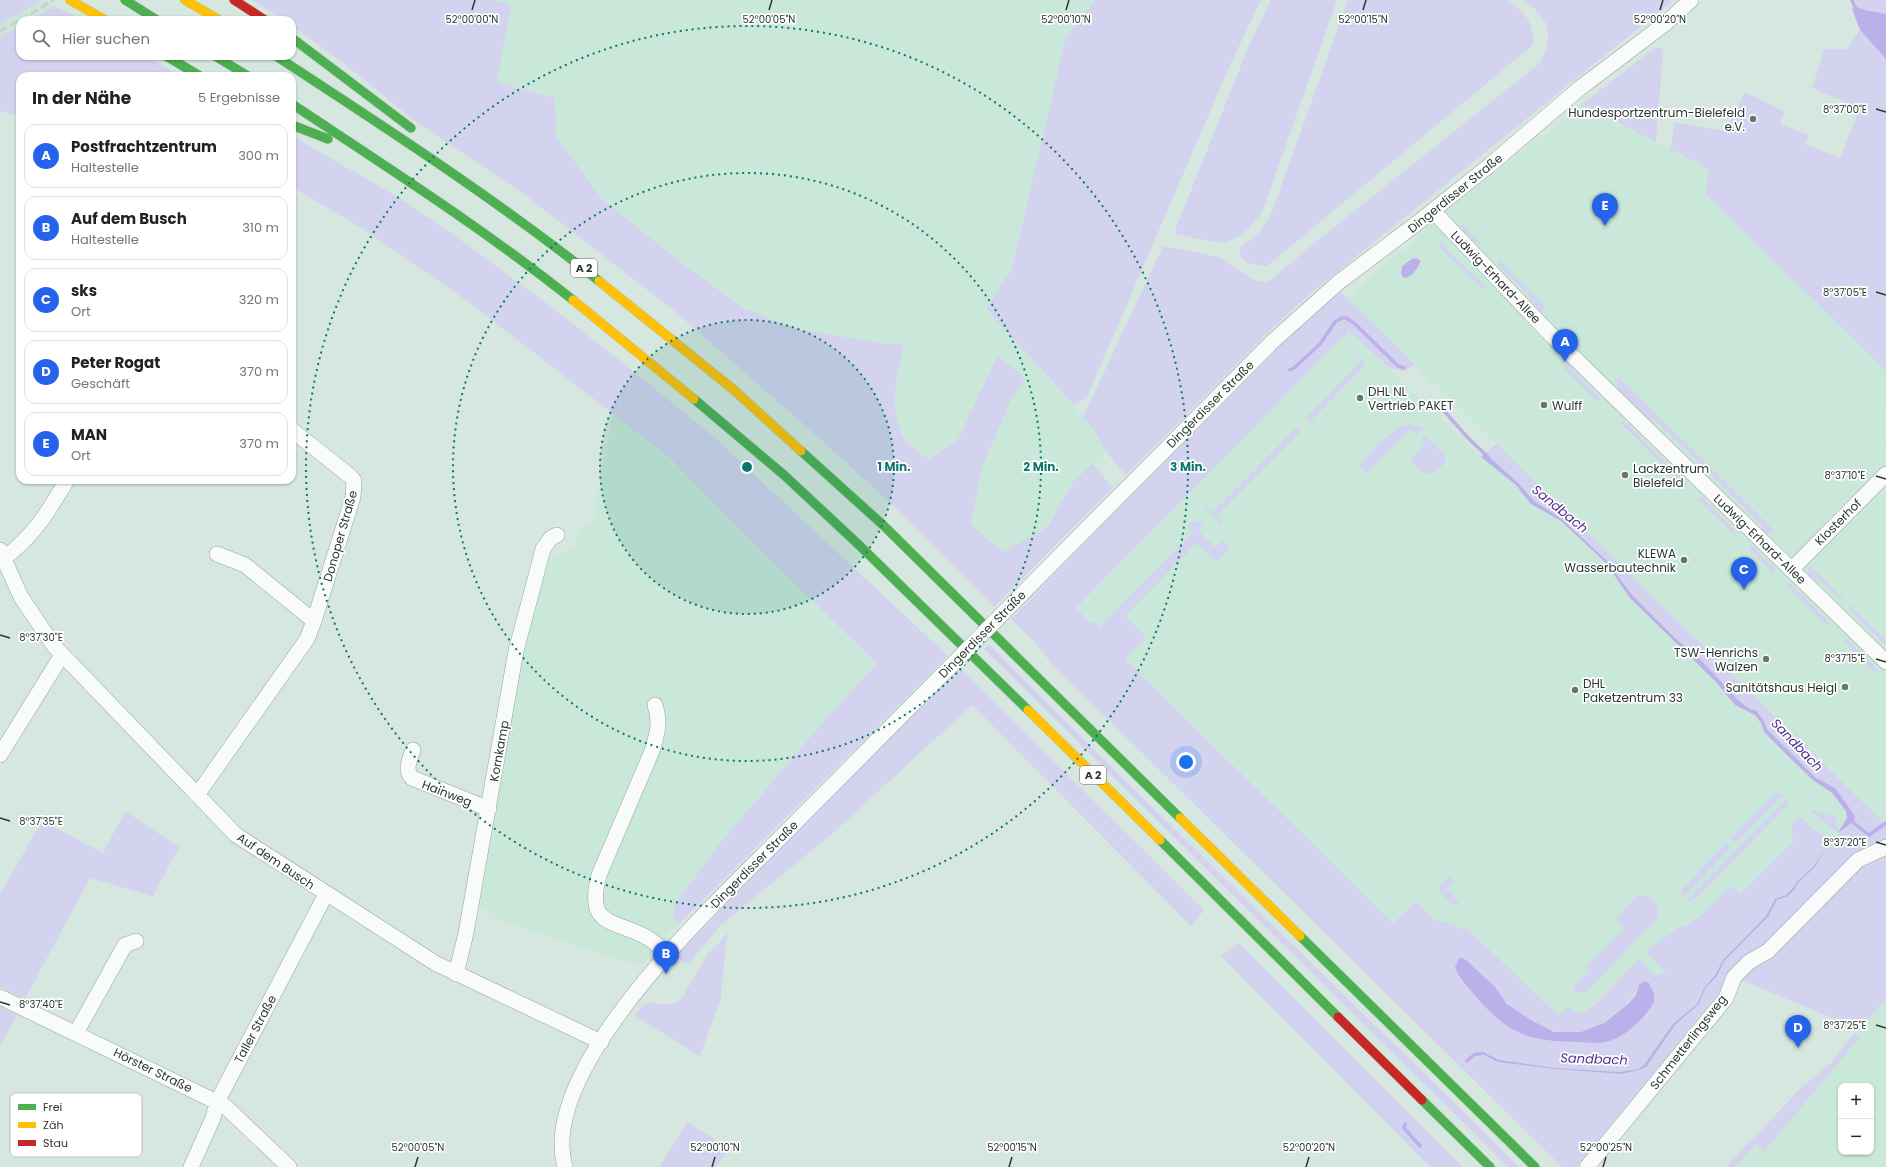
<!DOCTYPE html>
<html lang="de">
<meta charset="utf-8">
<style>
:root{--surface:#fff;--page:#f2f2f2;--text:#222;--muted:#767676;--line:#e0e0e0;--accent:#2563eb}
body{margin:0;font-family:Poppins,sans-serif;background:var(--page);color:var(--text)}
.controls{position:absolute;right:12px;bottom:12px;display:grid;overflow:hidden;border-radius:8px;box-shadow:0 1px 3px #0004}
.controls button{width:36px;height:36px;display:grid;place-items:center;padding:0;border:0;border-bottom:1px solid var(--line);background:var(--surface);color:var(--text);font:20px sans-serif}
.you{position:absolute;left:1186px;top:762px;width:14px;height:14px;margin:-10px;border:3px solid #fff;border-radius:50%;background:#1a73e8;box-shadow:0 0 0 6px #1a73e833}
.badge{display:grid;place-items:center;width:26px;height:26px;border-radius:50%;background:var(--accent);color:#fff;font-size:13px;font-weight:700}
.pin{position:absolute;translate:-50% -33px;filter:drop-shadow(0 1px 2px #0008)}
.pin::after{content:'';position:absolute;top:21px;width:14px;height:12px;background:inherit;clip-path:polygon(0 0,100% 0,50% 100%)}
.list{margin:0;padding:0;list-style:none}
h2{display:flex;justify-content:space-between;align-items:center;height:52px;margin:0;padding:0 16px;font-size:17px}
h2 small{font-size:13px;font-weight:400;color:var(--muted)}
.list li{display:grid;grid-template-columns:26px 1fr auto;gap:12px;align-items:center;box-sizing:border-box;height:64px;margin:0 8px 8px;padding:0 8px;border:1px solid var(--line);border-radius:12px}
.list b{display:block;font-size:15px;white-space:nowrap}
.list p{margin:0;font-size:13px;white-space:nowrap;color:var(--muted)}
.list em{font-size:13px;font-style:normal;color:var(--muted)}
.icon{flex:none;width:22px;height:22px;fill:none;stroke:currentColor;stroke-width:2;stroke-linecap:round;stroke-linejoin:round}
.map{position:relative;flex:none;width:1886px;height:1167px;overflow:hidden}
.search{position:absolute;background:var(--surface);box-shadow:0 1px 3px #0004;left:16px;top:16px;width:280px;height:44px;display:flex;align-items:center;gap:10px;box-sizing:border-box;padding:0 14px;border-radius:12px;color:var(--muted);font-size:15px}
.panel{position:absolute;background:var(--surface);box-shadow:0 1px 3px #0004;left:16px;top:72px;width:280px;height:412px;border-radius:12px}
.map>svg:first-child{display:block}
</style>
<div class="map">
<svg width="1886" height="1167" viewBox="0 0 1886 1167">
<rect width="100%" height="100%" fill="#d5e7de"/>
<path fill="#cae8d9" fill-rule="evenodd" d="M 40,0 L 54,6 L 31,20 L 20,20 L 20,26 L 0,37 L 0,24 L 26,10 Z
M 494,0 L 1095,0 L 1066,37 L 1012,268 L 986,309 L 1092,427 L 1106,452 L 1073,482 L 1047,528 L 1002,552 L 971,524 L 981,470 L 1011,400 L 1024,377 L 998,355 L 958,439 L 929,459 L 913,448 L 899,427 L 894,405 L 895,389 L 904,344 L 887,344 L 793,328 L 743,308 L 674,257 L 602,199 L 556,136 L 555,98 L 497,82 L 511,5 Z
M 1582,104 L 1708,169 L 1706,195 L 1886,371 L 1885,825 L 1347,298 L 1388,260 L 1404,251 L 1430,225 L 1541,136 L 1544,137 Z
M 1349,331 L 1481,457 L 1516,485 L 1531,504 L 1561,521 L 1605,562 L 1630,598 L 1716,682 L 1735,705 L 1755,715 L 1761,723 L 1764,732 L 1813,780 L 1832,793 L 1846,811 L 1847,818 L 1842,828 L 1829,842 L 1804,818 L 1791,826 L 1793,840 L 1739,894 L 1731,887 L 1705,912 L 1687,925 L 1680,927 L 1645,953 L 1666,973 L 1655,976 L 1639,959 L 1585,1012 L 1574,1012 L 1567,1007 L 1559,1016 L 1470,931 L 1430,972 L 1084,648 L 1100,631 L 1076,608 Z
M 613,412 L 670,458 L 744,534 L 878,664 L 823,722 L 716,848 L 673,918 L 679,924 L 666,935 L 639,965 L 488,917 L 490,912 L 480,908 L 524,643 L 545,565 L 576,545 L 581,525 L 592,527 Z
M 1886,1000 L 1886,1167 L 1736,1167 L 1756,1144 L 1765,1151 L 1860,1037 L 1854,1033 ZM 1841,1086 L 1871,1086 L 1871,1152 L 1841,1152 Z"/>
<path fill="#d3d3f0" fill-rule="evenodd" d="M 0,0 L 40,0 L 26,10 L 0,24 Z
M 253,0 L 494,0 L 511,5 L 497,82 L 555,98 L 556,136 L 602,199 L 674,257 L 743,308 L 793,328 L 887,344 L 904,344 C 897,378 884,420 913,448 C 917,452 924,455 929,459 L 958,439 L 998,355 L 1025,378 L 1011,400 L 981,470 L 971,524 L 1002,552 L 1047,528 L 1073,482 L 1092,464 L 1113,488 L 994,607 L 901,513 L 826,444 L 677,313 L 521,192 L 415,121 L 341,61 L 292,26 L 292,20 L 284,20 Z
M 1095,0 L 1261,0 L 1231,63 L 1087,397 L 1074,405 L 986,309 L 1012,268 L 1066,37 Z
M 1271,0 L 1337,0 L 1263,210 C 1255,222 1242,238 1226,242 C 1215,244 1186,236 1174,233 L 1250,43 Z
M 1348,0 L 1507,0 C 1527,14 1533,21 1533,45 L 1267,266 L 1247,263 L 1239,255 L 1241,247 L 1260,232 L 1272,212 Z
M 1524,0 L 1670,0 L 1671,2 L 1311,293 L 1267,333 L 1126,475 L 1106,452 L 1092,427 L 1083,417 L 1163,246 L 1219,257 L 1254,280 L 1267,283 L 1317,241 L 1540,63 C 1555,33 1550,20 1524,0 Z
M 1855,0 L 1886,0 L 1886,14 L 1865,10 L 1857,7 Z
M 54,6 L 84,20 L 31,20 Z
M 20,26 L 20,56 L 146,56 L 180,76 L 20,76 L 20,117 L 0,111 L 0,37 Z
M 1860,30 L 1886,59 L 1886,371 L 1706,195 L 1708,169 L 1670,149 L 1675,122 L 1725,131 L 1745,92 L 1785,112 L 1780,124 L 1809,135 L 1805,144 L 1840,158 L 1860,108 L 1812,88 L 1824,49 L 1847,49 Z
M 1656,47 L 1663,50 L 1656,142 L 1582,104 Z
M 292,136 L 401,199 L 450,232 L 550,306 L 622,362 L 714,437 L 948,656 L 679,924 L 673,918 L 675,905 L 716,848 L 823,722 L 877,664 L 744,534 L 670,458 L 466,300 L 363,229 L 292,187 Z
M 1462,224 L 1481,243 L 1478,245 L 1460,227 Z
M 1442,241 L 1447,250 L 1486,287 L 1484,290 L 1439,246 Z
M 1500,261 L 1546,307 L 1541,312 L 1527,294 L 1497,264 Z
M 1339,290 L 1415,365 L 1403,371 L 1389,368 L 1349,331 L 1076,608 L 1091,623 L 1093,621 L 1100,627 L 1193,532 L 1187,525 L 1195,521 L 1204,523 L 1199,531 L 1215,547 L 1222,540 L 1230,548 L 1217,562 L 1197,543 L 1130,611 L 1126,616 L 1146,637 L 1125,659 L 1393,923 L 1416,901 L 1433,919 L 1470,931 L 1559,1016 L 1567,1007 L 1578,1013 L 1588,1011 L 1639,959 L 1655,976 L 1666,973 L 1645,952 L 1680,927 L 1687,925 L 1705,912 L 1731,886 L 1740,894 L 1793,841 L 1791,826 L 1800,817 L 1829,842 L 1814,866 L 1798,881 L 1791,890 L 1786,895 L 1775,899 L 1766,916 L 1723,960 L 1715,975 L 1704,988 L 1698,1003 L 1673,1024 L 1644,1065 L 1638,1069 L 1620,1072 L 1555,1068 L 1499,1060 L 1483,1052 L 1475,1054 L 1468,1061 L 1476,1055 L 1482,1054 L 1498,1062 L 1555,1069 L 1621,1074 L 1639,1070 L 1646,1067 L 1675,1025 L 1699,1004 L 1705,989 L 1717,976 L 1724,961 L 1768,917 L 1777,900 L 1788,896 L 1793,891 L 1799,882 L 1815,867 L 1825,849 L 1843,829 L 1853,821 L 1855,816 L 1836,789 L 1815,777 L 1767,729 L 1764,721 L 1738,700 L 1701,660 L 1675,638 L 1632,595 L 1606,560 L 1562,519 L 1534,501 L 1518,483 L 1485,453 L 1497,444 L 1886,825 L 1886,1000 L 1858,1029 L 1742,980 L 1744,970 L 1710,1004 L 1577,1167 L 1562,1167 L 1052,664 L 1034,641 L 1011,619 L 1272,349 ZM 1639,985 L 1622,1035 C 1605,1045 1596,1042 1578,1042 C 1523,1041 1506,1030 1470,990 L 1495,987 C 1503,1001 1512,1008 1525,1016 C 1550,1034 1574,1040 1602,1024 C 1607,1021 1610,1017 1614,1014 C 1626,1005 1634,999 1639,985 Z
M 1356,354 L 1366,364 L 1311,421 L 1317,428 L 1315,428 L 1299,411 L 1306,417 L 1361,361 L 1355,355 Z
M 1569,361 L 1572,370 L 1601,399 L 1598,402 L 1563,368 Z
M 1618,377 L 1775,531 L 1765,534 L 1762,531 L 1760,523 L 1655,420 L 1649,420 L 1617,389 L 1618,383 L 1615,380 Z
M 1623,420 L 1688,484 L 1685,487 L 1620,423 Z
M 1409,424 L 1424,428 L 1417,435 L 1410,429 L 1366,474 L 1358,466 C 1372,452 1389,429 1409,424 Z
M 1297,427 L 1301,431 L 1217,516 L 1224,523 L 1219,523 L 1205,509 L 1205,506 L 1213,512 Z
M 1425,435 L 1446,456 C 1445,466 1435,476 1425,473 C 1419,471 1414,463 1410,459 L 1425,443 L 1421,439 Z
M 1701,496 L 1735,530 L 1732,533 L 1698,500 Z
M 1751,545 L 1776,570 L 1773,573 L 1748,549 Z
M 1809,564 L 1843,598 L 1841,600 C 1835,595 1830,589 1824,584 C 1816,577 1804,581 1809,564 Z
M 1790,583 L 1830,623 L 1827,626 L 1787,586 Z
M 1850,605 L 1886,640 L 1886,646 L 1848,608 Z
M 1847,639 L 1879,671 L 1876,674 L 1844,642 Z
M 989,644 C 1163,821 1343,992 1519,1167 L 1508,1167 L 984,649 Z
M 961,669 L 1204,910 L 1191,926 L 972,705 L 833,833 L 721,925 L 690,962 L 684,963 L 676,957 L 780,848 Z
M 1779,793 L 1783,795 L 1736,843 L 1730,839 L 1775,794 Z
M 1787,798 L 1789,802 L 1787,806 L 1695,899 L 1690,901 L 1687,900 Z
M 1808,809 L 1838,818 L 1836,823 L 1839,831 L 1838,833 Z
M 125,811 L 179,847 L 153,896 L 90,878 L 25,999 L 0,987 L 0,894 L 42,821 L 103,853 Z
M 1726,843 L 1731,848 L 1683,897 L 1681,893 L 1682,889 Z
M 1450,876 L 1454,880 L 1447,889 L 1460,902 L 1455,905 L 1452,904 L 1439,892 L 1440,886 Z
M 1644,895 C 1656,898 1662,909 1656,920 L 1588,990 C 1582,994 1578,994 1572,989 L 1589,971 L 1586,967 L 1625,928 L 1616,919 L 1635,897 Z
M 729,932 L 726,942 L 721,997 L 700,1056 L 635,1016 C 650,992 655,1009 676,1003 L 682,998 L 707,955 Z
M 1239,943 L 1463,1167 L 1430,1167 L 1221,956 Z
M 0,1007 L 17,1015 L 0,1046 Z
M 1854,1033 L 1860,1037 L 1765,1151 L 1756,1144 L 1736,1167 L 1726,1167 L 1800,1089 L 1831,1063 Z
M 687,1122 L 729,1148 L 717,1167 L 659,1167 Z"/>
<path fill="#bcb0ea" d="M 1857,7 L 1865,10 L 1886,14 L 1886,59 L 1860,30 L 1852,9 Z
M 1417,258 L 1421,261 C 1417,268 1413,277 1404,278 L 1401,274 L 1402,266 L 1412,259 Z
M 1485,453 L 1518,483 L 1534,501 L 1562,519 L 1606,560 L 1632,595 L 1675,638 L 1701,660 L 1738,700 L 1751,710 L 1756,710 L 1764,721 L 1767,729 L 1815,777 L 1836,789 L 1855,816 L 1854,821 L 1838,833 L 1847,818 L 1846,811 L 1832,793 L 1813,780 L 1792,760 L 1764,732 L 1761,723 L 1755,715 L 1735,705 L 1716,682 L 1630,598 L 1605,562 L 1561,521 L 1531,504 L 1516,485 L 1481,457 Z
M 1829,842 L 1815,867 L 1799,882 L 1793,891 L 1788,896 L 1777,900 L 1768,917 L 1724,961 L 1717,976 L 1705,989 L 1699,1004 L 1675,1025 L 1646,1067 L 1639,1070 L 1621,1074 L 1555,1069 L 1498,1062 L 1482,1054 L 1475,1054 L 1483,1052 L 1499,1060 L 1555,1068 L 1620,1072 L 1638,1069 L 1644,1065 L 1673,1024 L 1698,1003 L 1704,988 L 1715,975 L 1723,960 L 1766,916 L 1775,899 L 1786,895 L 1791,890 L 1798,881 L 1814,866 Z
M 1460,957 L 1466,960 L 1495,987 L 1507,1004 L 1531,1020 L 1554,1032 L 1581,1032 L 1604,1023 L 1629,1003 L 1636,995 L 1639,985 L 1644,981 L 1649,983 L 1654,994 L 1654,1002 C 1645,1018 1625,1038 1606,1042 C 1598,1044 1588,1042 1579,1042 C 1531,1041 1511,1036 1478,999 C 1469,988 1460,980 1455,967 Z"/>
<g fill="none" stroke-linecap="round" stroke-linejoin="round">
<path stroke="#bcb0ea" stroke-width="3.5" d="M 1852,0 L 1857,12
M 1290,370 L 1294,368 L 1320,344 L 1335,322 L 1342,318 L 1346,318 L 1354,323 L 1398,366 L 1404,368
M 1439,405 L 1468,438 L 1488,457
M 1850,820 L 1869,835 L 1886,823
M 1467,1061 L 1475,1054 L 1480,1054
M 1405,1124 L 1404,1128 L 1420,1146"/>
<g stroke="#97a49e" stroke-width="16">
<path id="street" d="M 1433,211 L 1554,338 L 1886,662
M 0,550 L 21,597 L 54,646 L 236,835 L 435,963 L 601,1042
M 217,554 L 245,565 L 314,621
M 3,559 C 34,536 48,512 67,480
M 1791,570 L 1886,474
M 1014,602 L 1272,342 L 1339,282 L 1416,224 L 1490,165 L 1580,88 L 1666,23 L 1691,0
M 655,705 C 661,722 657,735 652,751 L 599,875 C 585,928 614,919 648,938 C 655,942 661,949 668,954
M 413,750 C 410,759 404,770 412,778 L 489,809
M 0,755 L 62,655
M 197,795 L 307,639 L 314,621 L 353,497 L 354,481 L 350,476 L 292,430
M 456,974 L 466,933 L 516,651 L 543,549 L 551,538 L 557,535
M 0,997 L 225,1106 L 289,1167
M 76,1033 L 125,945 L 136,941
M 191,1167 L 213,1118 L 217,1102 L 326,894
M 565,1167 C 536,1066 722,897 787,831 C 838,780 889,728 940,677
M 1587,1167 L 1726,998 L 1734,977 L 1749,962 L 1768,951 L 1858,860 L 1886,847"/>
</g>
<g stroke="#bac3be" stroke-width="10">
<path id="fast" d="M 125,0 L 157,20
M 292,38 L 411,128
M 166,56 L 200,76
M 215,56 L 248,76
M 276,56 C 386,128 496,199 599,281
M 292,104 C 387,167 484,229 573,300
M 292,125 L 328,139
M 694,399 L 784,475 L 859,545 L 1028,710
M 801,451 L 883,525 L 1180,818
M 1160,840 L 1338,1017
M 1300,936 L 1535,1167
M 1422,1100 L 1490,1167"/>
</g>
<g stroke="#bac3be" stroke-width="10">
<path id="slow" d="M 70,0 L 105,20
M 185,0 L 219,20
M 599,281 L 734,390 L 801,451
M 573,300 L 694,399
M 1028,710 L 1160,840
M 1180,818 L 1300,936"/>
</g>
<g stroke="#bac3be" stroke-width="10">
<path id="jam" d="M 234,0 L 265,20
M 1338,1017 L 1422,1100"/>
</g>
<use href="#street" stroke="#f9fbfa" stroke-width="15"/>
<use href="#fast" stroke="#4caf50" stroke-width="9"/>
<use href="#slow" stroke="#ffc107" stroke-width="9"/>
<use href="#jam" stroke="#c62828" stroke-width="9"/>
<path stroke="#cacecc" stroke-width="3" stroke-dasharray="8 4" stroke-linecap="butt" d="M 21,20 L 53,0
M 0,31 L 20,20"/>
<g stroke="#97a49e" stroke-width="16" stroke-linecap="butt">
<path id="street-bridge" d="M 940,677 L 1014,602"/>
</g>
<use href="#street-bridge" stroke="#f9fbfa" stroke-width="15"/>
</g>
<path fill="none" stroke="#2a3731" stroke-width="1.5" d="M 472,10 L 475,0M 769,10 L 772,0M 1066,10 L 1069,0M 1363,10 L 1366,0M 1660,10 L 1663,0M 1876,109 L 1886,112M 1876,292 L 1886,295M 1876,476 L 1886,479M 0,635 L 10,638M 1876,659 L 1886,662M 0,818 L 10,821M 1876,842 L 1886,845M 0,1002 L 10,1005M 1876,1025 L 1886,1028M 415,1167 L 418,1157M 712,1167 L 715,1157M 1009,1167 L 1012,1157M 1306,1167 L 1309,1157M 1603,1167 L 1606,1157"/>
<circle cx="747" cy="467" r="147" fill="#0f766e" fill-opacity=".12"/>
<g fill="none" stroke="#0f766e" stroke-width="2" stroke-dasharray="2 4">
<circle cx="747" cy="467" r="147"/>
<circle cx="747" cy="467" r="294"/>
<circle cx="747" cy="467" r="441"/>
</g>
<g fill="#66756e" stroke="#fff" stroke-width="1.5">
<circle cx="1753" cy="119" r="4"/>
<circle cx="1360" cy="398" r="4"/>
<circle cx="1544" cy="405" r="4"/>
<circle cx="1625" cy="475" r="4"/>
<circle cx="1684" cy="560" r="4"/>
<circle cx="1766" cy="659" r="4"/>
<circle cx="1845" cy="687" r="4"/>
<circle cx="1575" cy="690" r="4"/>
</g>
<g text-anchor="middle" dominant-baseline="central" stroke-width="3.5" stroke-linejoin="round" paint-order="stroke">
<g fill="#fff" stroke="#6a736f" stroke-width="1">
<rect x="571" y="259" width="26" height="18" rx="3"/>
<rect x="1080" y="766" width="26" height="18" rx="3"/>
</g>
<g font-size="11" font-weight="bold" fill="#2a3731">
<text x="584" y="268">A 2</text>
<text x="1093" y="775">A 2</text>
</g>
<g font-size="12" fill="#2a3731" stroke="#fff" text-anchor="end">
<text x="1745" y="112">Hundesportzentrum-Bielefeld<tspan x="1745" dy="14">e.V.</tspan></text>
<text x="1368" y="391" text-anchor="start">DHL NL<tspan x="1368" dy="14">Vertrieb PAKET</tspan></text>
<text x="1552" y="405" text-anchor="start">Wulff</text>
<text x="1633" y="468" text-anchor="start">Lackzentrum<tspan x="1633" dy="14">Bielefeld</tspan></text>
<text x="1676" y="553">KLEWA<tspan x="1676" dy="14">Wasserbautechnik</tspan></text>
<text x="1758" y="652">TSW-Henrichs<tspan x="1758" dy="14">Walzen</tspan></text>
<text x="1583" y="683" text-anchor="start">DHL<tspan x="1583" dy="14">Paketzentrum 33</tspan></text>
<text x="1837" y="687">Sanitätshaus Heigl</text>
</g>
<g font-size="12" fill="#2a3731" stroke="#fff">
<text transform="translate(1455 193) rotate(-39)">Dingerdisser Straße</text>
<text transform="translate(1496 277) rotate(46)">Ludwig-Erhard-Allee</text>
<text transform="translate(1210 404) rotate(-45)">Dingerdisser Straße</text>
<text transform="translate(1838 522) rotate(-45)">Klosterhof</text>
<text transform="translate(340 536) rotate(-74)">Donoper Straße</text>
<text transform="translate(1760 539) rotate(44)">Ludwig-Erhard-Allee</text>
<text transform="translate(982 634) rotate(-45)">Dingerdisser Straße</text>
<text transform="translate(499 751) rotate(-80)">Kornkamp</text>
<text transform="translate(447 793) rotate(21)">Hainweg</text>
<text transform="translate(276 861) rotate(34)">Auf dem Busch</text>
<text transform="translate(754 864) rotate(-45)">Dingerdisser Straße</text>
<text transform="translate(255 1029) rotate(-62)">Taller Straße</text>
<text transform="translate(1688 1042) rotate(-52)">Schmetterlingsweg</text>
<text transform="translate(153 1070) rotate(26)">Hörster Straße</text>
</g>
<g font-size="13" font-style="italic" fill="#542f91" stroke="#fff">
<text transform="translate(1560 509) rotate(39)">Sandbach</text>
<text transform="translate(1797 745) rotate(46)">Sandbach</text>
<text transform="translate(1594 1059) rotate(2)">Sandbach</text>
</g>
</g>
<rect x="10" y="1093" width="132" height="64" rx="6" fill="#fff" stroke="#bfc3c1" stroke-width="1"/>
<rect x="18" y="1104" width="18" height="6" fill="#4caf50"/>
<rect x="18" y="1122" width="18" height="6" fill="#ffc107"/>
<rect x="18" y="1140" width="18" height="6" fill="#c62828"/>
<g font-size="11" fill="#2a3731">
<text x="43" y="1111">Frei</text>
<text x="43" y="1129">Zäh</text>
<text x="43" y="1147">Stau</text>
</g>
<g font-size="10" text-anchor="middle" fill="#2a3731" stroke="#fff" stroke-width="3.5" stroke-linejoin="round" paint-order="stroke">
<text x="472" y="23">52°00'00"N</text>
<text x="769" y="23">52°00'05"N</text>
<text x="1066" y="23">52°00'10"N</text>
<text x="1363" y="23">52°00'15"N</text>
<text x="1660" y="23">52°00'20"N</text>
<text x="1845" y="113">8°37'00"E</text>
<text x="1845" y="296">8°37'05"E</text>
<text x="1845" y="479">8°37'10"E</text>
<text x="41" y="641">8°37'30"E</text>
<text x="1845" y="662">8°37'15"E</text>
<text x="41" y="825">8°37'35"E</text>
<text x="1845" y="846">8°37'20"E</text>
<text x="41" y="1008">8°37'40"E</text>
<text x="1845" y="1029">8°37'25"E</text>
<text x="418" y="1151">52°00'05"N</text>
<text x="715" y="1151">52°00'10"N</text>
<text x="1012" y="1151">52°00'15"N</text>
<text x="1309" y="1151">52°00'20"N</text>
<text x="1606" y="1151">52°00'25"N</text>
</g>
<circle cx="747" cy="467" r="6" fill="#0f766e" stroke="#fff" stroke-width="2"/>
<g font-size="12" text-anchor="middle" font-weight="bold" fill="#0f766e" stroke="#fff" stroke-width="3.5" stroke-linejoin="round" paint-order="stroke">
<text x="894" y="471">1 Min.</text>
<text x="1041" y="471">2 Min.</text>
<text x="1188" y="471">3 Min.</text>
</g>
</svg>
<div class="controls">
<button>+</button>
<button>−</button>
</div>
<div class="you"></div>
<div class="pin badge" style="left:1565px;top:362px">A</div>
<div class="pin badge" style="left:666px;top:974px">B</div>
<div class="pin badge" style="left:1744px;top:590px">C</div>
<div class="pin badge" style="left:1798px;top:1048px">D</div>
<div class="pin badge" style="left:1605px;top:226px">E</div>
<div class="search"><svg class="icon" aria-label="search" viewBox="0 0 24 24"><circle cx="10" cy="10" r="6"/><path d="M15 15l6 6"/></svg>Hier suchen</div>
<section class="panel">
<h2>In der Nähe<small>5 Ergebnisse</small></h2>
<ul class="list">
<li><span class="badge">A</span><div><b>Postfrachtzentrum</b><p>Haltestelle</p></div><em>300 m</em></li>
<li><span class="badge">B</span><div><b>Auf dem Busch</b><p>Haltestelle</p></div><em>310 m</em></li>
<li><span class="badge">C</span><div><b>sks</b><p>Ort</p></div><em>320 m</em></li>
<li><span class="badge">D</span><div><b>Peter Rogat</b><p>Geschäft</p></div><em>370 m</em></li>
<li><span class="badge">E</span><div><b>MAN</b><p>Ort</p></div><em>370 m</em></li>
</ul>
</section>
</div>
